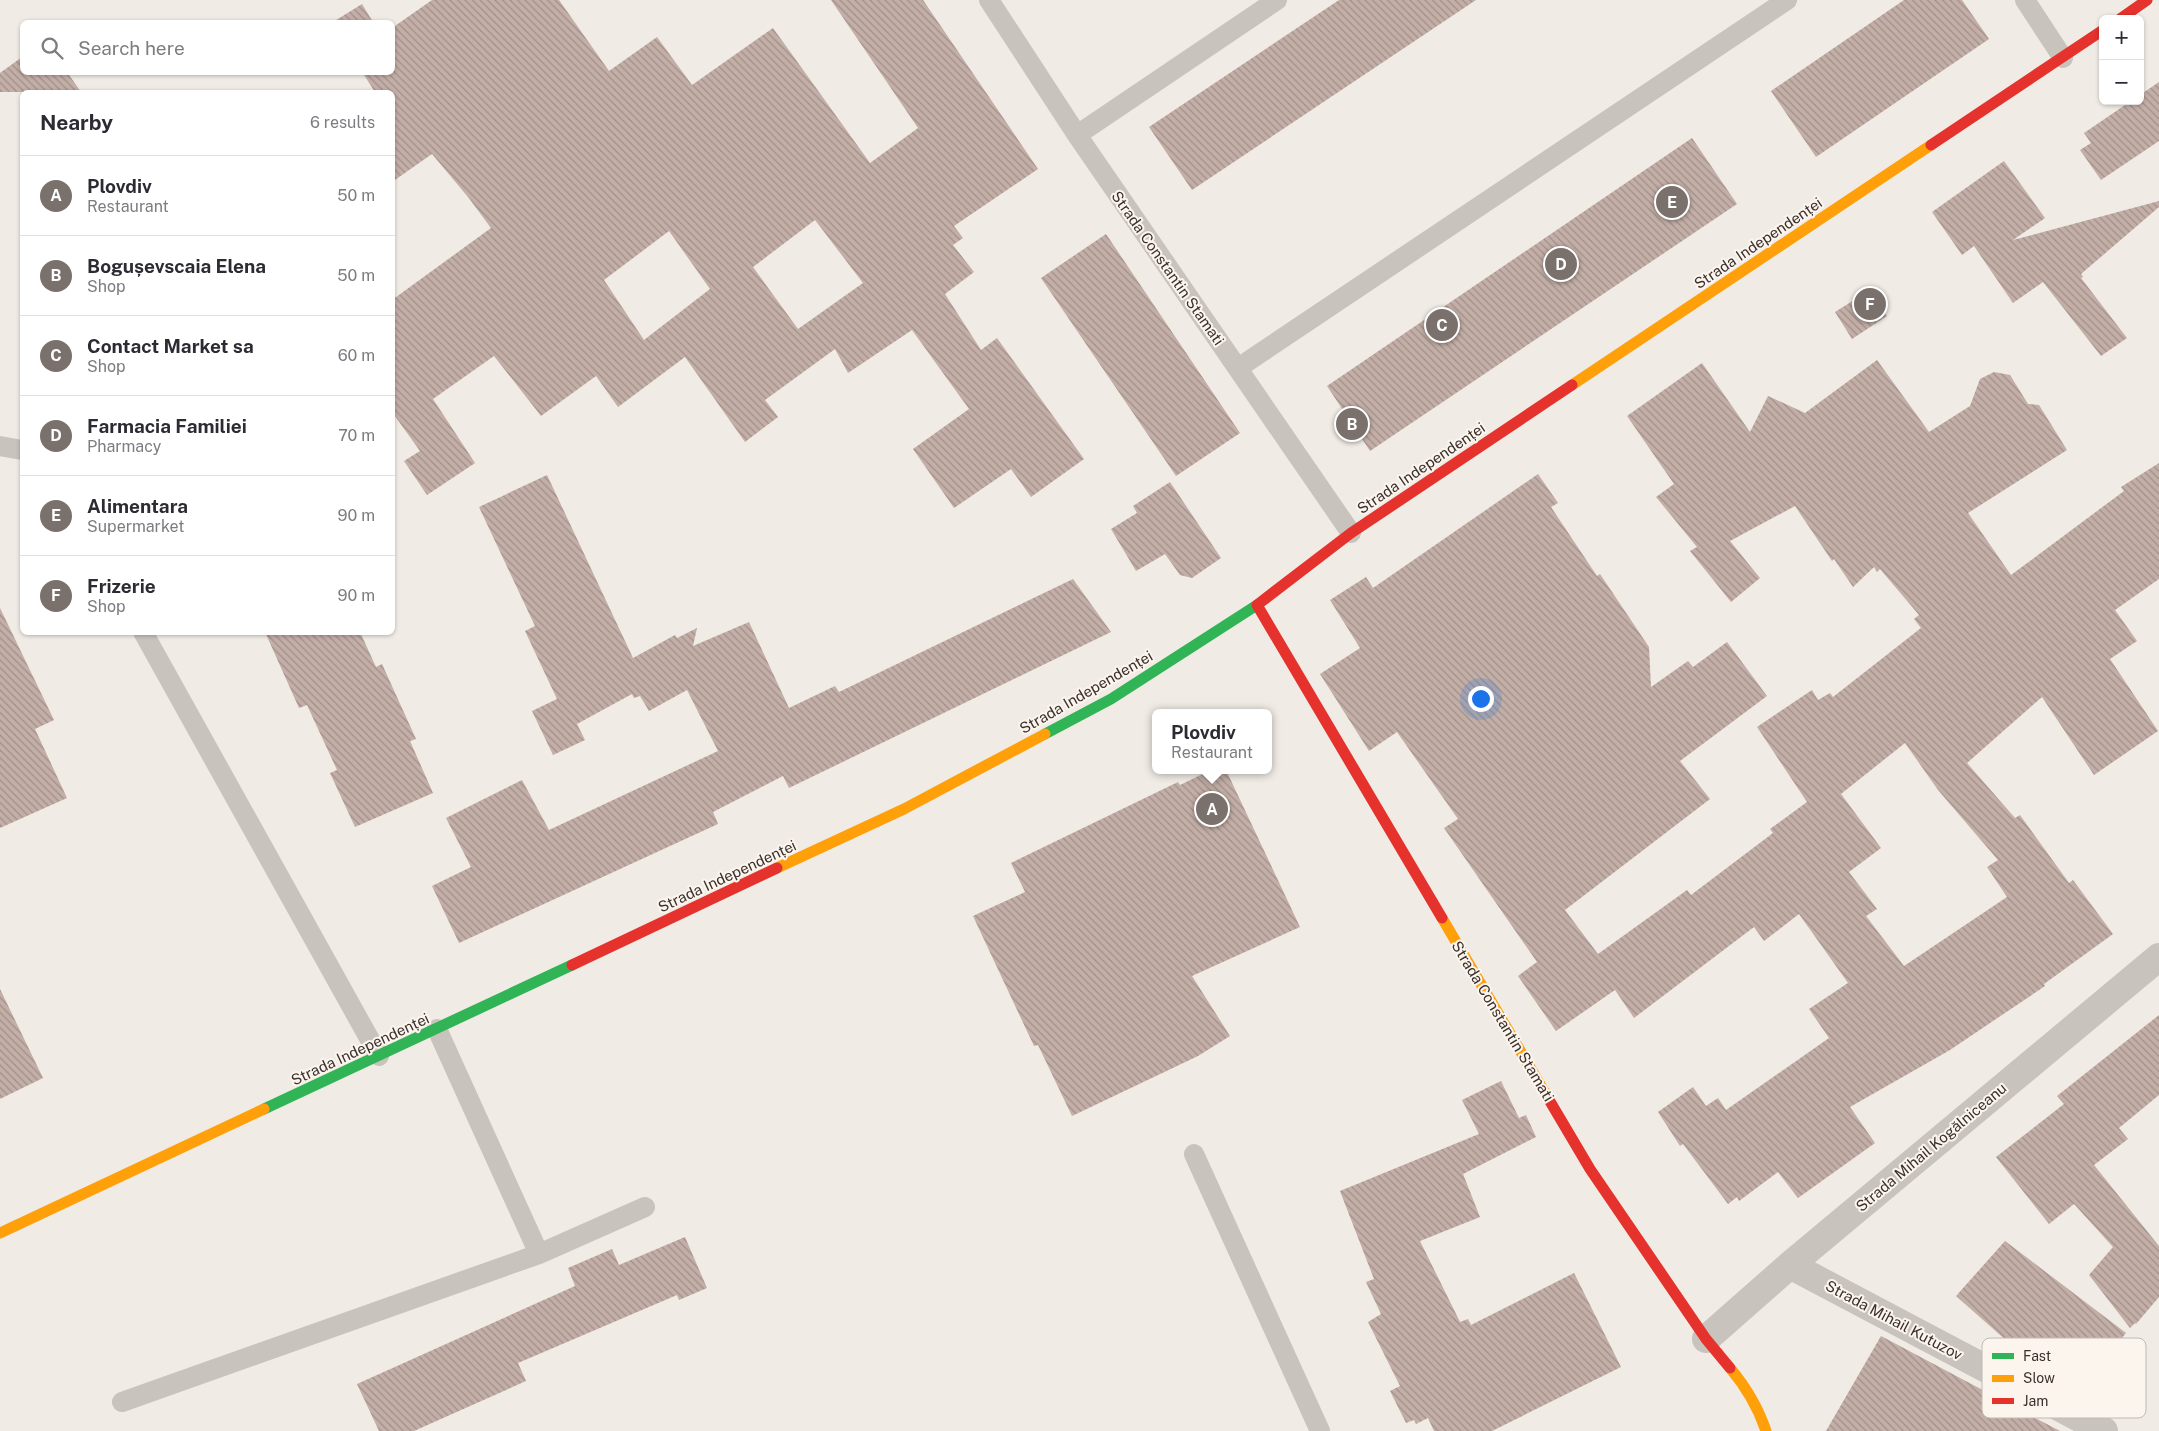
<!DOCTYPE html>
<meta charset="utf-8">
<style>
:root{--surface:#fff;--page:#f7f7f7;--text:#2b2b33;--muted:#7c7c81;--line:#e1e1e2;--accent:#7a716c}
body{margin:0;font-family:"Public Sans",sans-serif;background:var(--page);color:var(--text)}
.controls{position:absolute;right:15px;top:15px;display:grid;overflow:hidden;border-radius:8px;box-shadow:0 1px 4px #0004}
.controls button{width:45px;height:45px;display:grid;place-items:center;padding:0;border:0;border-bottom:1px solid var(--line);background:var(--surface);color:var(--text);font:25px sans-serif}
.you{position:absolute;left:1480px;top:698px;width:18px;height:18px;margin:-12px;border:4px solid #fff;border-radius:50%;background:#1a73e8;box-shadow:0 0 0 8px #1a73e833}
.badge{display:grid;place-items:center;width:32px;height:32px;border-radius:50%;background:var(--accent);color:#fff;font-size:16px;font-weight:700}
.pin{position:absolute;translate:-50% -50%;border:2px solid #fff;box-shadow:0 1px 5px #0006}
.popup{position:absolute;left:1152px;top:709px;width:120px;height:65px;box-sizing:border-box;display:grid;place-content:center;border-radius:8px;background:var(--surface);filter:drop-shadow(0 1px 4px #0005);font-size:16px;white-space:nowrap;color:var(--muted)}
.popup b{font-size:19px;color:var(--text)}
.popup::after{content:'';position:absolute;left:50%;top:100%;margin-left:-10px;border:10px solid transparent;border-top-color:var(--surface)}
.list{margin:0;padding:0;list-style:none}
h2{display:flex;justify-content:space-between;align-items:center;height:65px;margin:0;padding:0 20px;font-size:21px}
h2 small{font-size:16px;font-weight:400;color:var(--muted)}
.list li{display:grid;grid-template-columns:32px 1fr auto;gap:15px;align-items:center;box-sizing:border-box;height:80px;padding:0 20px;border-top:1px solid var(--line)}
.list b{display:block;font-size:19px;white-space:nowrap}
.list p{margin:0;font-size:16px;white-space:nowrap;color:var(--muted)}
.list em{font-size:16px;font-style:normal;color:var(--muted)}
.icon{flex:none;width:28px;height:28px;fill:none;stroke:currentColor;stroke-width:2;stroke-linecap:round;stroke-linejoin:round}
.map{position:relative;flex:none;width:2159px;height:1431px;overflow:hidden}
.search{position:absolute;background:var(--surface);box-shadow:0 1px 4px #0004;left:20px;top:20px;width:375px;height:55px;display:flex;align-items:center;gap:12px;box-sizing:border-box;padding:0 18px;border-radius:8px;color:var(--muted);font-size:19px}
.panel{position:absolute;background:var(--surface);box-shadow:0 1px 4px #0004;left:20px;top:90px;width:375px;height:545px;border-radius:8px}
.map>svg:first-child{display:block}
</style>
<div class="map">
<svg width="2159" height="1431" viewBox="0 0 2159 1431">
<defs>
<pattern id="building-back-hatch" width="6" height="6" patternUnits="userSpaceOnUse" patternTransform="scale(1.25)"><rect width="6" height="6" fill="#c3afa7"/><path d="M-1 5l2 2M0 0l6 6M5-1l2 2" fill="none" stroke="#a08f88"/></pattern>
</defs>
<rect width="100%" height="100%" fill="#f0ebe5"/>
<path fill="url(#building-back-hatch)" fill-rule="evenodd" d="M 432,0 L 559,0 L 609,71 L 657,37 L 692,85 L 773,28 L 870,163 L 918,128 L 831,0 L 923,0 L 1038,169 L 954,226 L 963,238 L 953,245 L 974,272 L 945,294 L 981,350 L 997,338 L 1084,459 L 1031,497 L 1011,469 L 954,508 L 913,449 L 969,409 L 912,330 L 848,373 L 835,349 L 765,400 L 778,417 L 745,442 L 685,357 L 618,407 L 596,376 L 541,416 L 494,356 L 433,399 L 475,463 L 427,495 L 404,461 L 420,451 L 392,412 L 392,300 L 491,228 L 468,197 L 432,154 L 392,182 L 392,92 L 375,92 L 362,72 L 392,72 L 392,28 ZM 815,220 L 863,283 L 798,329 L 753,267 ZM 669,231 L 710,289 L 644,340 L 604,280 Z
M 1339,0 L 1476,0 L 1192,190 L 1149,127 Z
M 1904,0 L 1962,0 L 1989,39 L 1816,157 L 1771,91 Z
M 362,4 L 373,22 L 333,22 Z
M 22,57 L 22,72 L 67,72 L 81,92 L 0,92 L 0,73 Z
M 2159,82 L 2159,141 L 2101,180 L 2080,150 L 2091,143 L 2084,133 L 2131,101 L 2140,101 L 2140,95 Z
M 1692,138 L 1737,204 L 1370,451 L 1327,386 Z
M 2004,161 L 2045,218 L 2013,240 L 2159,201 L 2159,207 L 2081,274 L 2083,277 L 2081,278 L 2127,338 L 2101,356 L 2043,282 L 2013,303 L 1974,246 L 1962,255 L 1932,212 Z
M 1106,234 L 1240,433 L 1176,476 L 1041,278 Z
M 1870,290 L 1887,316 L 1852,339 L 1835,312 Z
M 1877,360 L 1929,432 L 1970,406 L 1980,379 L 1994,372 L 2010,375 L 2028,404 L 2039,405 L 2067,450 L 1968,513 L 2011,575 L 2124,491 L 2121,487 L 2159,463 L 2159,579 L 2115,610 L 2137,641 L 2110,659 L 2158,731 L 2094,775 L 2042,697 L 1967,763 L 2015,818 L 2020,815 L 2069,883 L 2073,880 L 2113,934 L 2044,984 L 2045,986 L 1950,1050 L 1850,1107 L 1875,1143 L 1798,1198 L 1778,1172 L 1739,1201 L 1737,1197 L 1728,1204 L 1683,1144 L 1680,1146 L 1658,1112 L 1693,1087 L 1706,1106 L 1718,1098 L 1726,1110 L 1829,1038 L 1809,1009 L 1848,983 L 1799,914 L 1764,941 L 1754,927 L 1634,1018 L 1615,990 L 1556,1031 L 1518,976 L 1537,962 L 1444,828 L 1458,819 L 1397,732 L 1369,751 L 1320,674 L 1360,648 L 1330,600 L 1366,577 L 1373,588 L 1538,474 L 1558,503 L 1551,507 L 1597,576 L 1600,574 L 1649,647 L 1651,687 L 1688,661 L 1693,667 L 1727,642 L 1767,696 L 1680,761 L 1710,799 L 1565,910 L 1598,954 L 1687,890 L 1691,895 L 1773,833 L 1770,829 L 1807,802 L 1757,727 L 1812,690 L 1818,700 L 1830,693 L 1833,697 L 1921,628 L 1914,619 L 1919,615 L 1880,569 L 1877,572 L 1874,567 L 1853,587 L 1834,559 L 1832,561 L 1795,506 L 1730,541 L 1760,578 L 1731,602 L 1690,551 L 1697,547 L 1656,497 L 1674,484 L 1627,416 L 1702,363 L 1750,432 L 1768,396 L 1805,413 ZM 1905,743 L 1938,790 L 1998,860 L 1987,867 L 2007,897 L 1904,966 L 1866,916 L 1877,909 L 1849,872 L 1881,848 L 1841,794 Z
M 547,475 L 633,658 L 675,635 L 677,638 L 697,628 L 693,646 L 749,622 L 789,708 L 835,686 L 839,692 L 1073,579 L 1111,632 L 789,788 L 783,776 L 713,812 L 718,824 L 459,943 L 432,886 L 471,867 L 446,818 L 522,780 L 549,830 L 718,751 L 687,690 L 649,711 L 640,696 L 634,698 L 632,694 L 577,724 L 585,740 L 553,755 L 532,711 L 557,699 L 525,631 L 535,626 L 479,507 Z
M 1170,482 L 1221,558 L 1192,578 L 1180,575 L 1165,554 L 1136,571 L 1111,529 L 1137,513 L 1133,506 Z
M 0,608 L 54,720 L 35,729 L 67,798 L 0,828 Z
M 265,632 L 360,632 L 376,667 L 382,664 L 416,739 L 410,741 L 433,793 L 355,827 L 330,773 L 337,770 L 307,705 L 299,708 Z
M 1211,770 L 1226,770 L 1300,927 L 1192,976 L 1230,1036 L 1198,1056 L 1072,1116 L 1038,1045 L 1034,1046 L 973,916 L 1025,892 L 1011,863 L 1178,782 L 1180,785 Z
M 0,989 L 43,1078 L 0,1099 Z
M 2159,1015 L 2159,1095 L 2119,1128 L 2128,1139 L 2094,1165 L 2159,1246 L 2159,1297 L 2136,1324 L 2135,1323 L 2130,1328 L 2089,1275 L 2113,1247 L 2074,1204 L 2049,1224 L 1996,1157 L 2064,1104 L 2057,1096 Z
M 1501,1081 L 1519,1118 L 1526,1115 L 1536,1137 L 1463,1174 L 1480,1217 L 1420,1241 L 1460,1322 L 1468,1319 L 1471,1325 L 1574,1273 L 1621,1367 L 1492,1431 L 1434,1431 L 1428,1418 L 1416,1424 L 1414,1420 L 1406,1423 L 1390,1391 L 1400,1386 L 1368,1322 L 1381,1314 L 1366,1282 L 1374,1279 L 1340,1191 L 1479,1134 L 1462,1100 Z
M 685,1237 L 707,1288 L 679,1300 L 677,1295 L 518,1363 L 526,1381 L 414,1431 L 379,1431 L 357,1384 L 575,1286 L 568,1268 L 612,1249 L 619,1265 Z
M 2005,1241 L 2126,1333 L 2114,1348 L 2093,1398 L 2051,1380 L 1956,1296 Z
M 1881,1336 L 2060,1431 L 1826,1431 Z"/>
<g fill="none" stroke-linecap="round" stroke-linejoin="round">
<path stroke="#c9c3be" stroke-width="20" d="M 989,0 L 1077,135 L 1351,533
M 2025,0 L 2063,58
M 1077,135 L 1277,0
M 1238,368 L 1787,0
M 0,446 L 22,450
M 143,632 L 379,1056
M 437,1029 L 539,1254
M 1194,1154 L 1320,1431
M 122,1402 L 539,1254 L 645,1207"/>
<path stroke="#c9c3be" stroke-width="28" d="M 1790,1265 L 2104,1431
M 1706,1339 L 1790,1265 L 2159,957"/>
<path stroke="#30b455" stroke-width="11" d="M 1045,734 L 1111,699 L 1257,605
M 264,1109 L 572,965"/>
<path stroke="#ff9f0a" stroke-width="11" d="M 1572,385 L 1931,145
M 777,868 L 904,809 L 1045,734
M 1442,918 L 1548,1098
M 0,1233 L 264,1109
M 1730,1368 C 1746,1387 1758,1407 1766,1431"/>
<path stroke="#e5322d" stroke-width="11" d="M 2120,19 L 2147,0
M 1931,145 L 2103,30
M 1257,605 L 1442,918
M 1257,605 L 1351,533 L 1572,385
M 572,965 L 777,868
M 1548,1098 L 1590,1169 L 1706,1339 L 1730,1368"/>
</g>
<g text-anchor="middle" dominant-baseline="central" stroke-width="4" stroke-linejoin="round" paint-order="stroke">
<g font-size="15" fill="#3b302b" stroke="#fbf5ee">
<text transform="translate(1758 243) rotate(-34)">Strada Independenței</text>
<text transform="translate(1168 268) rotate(55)">Strada Constantin Stamati</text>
<text transform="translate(1421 468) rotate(-34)">Strada Independenței</text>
<text transform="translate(1086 692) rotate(-30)">Strada Independenței</text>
<text transform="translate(727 876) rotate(-25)">Strada Independenței</text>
<text transform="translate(1503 1021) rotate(59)">Strada Constantin Stamati</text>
<text transform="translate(360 1049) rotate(-25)">Strada Independenței</text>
<text transform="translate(1931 1147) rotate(-40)">Strada Mihail Kogălniceanu</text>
<text transform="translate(1894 1320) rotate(28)">Strada Mihail Kutuzov</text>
</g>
</g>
<rect x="1982" y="1338" width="164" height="80" rx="8" fill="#fbf5ee" stroke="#c1bab4" stroke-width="1"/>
<rect x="1992" y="1353" width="22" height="6" fill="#30b455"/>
<rect x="1992" y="1375" width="22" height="7" fill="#ff9f0a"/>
<rect x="1992" y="1398" width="22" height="6" fill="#e5322d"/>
<g font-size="14" fill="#3b302b">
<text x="2023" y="1361">Fast</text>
<text x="2023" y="1383">Slow</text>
<text x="2023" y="1406">Jam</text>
</g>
</svg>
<div class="controls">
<button>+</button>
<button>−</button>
</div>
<div class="you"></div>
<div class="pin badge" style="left:1212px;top:809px">A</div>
<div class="popup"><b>Plovdiv</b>Restaurant</div>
<div class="pin badge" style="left:1352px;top:424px">B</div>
<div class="pin badge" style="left:1442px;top:325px">C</div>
<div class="pin badge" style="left:1561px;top:264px">D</div>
<div class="pin badge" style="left:1672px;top:202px">E</div>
<div class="pin badge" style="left:1870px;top:304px">F</div>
<div class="search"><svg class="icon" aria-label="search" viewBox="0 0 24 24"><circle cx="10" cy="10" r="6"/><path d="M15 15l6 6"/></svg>Search here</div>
<section class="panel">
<h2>Nearby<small>6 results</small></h2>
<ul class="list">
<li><span class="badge">A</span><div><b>Plovdiv</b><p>Restaurant</p></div><em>50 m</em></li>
<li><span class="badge">B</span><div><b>Bogușevscaia Elena</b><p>Shop</p></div><em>50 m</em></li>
<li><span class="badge">C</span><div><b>Contact Market sa</b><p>Shop</p></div><em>60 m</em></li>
<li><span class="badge">D</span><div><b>Farmacia Familiei</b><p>Pharmacy</p></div><em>70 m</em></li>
<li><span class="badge">E</span><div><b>Alimentara</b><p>Supermarket</p></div><em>90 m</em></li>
<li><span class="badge">F</span><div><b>Frizerie</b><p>Shop</p></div><em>90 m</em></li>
</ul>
</section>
</div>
